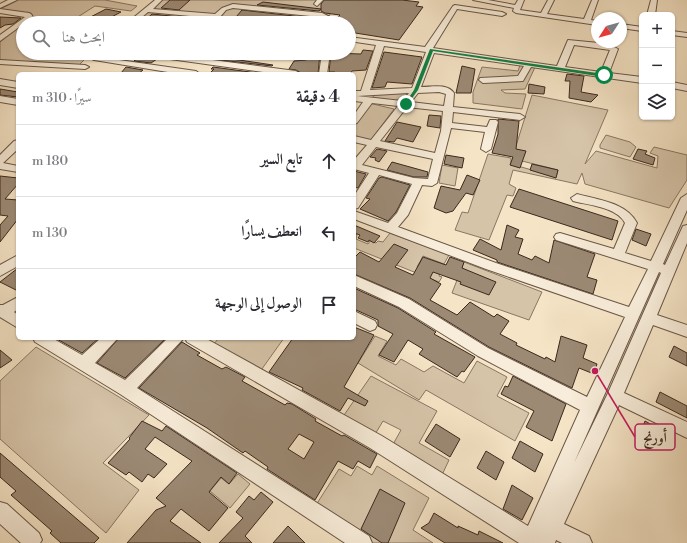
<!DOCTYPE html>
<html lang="ar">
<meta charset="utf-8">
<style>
:root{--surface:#fff;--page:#f7f7f7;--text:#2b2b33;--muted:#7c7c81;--line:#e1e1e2}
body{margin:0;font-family:"Libre Bodoni",Amiri,serif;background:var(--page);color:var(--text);direction:rtl}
.controls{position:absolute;right:12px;top:12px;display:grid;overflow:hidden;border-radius:6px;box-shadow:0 1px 3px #0004}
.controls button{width:36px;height:36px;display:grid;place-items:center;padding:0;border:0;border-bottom:1px solid var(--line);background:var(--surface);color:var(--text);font:20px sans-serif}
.compass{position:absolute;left:591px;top:12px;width:36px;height:36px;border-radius:50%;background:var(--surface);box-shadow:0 1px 3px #0004;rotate:234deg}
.stop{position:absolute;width:12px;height:12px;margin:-9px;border:3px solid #0b8043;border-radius:50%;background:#fff}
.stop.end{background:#0b8043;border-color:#fff;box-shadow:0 1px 4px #0008}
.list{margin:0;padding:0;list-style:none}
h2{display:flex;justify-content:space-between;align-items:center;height:52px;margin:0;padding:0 16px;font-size:17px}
h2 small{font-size:13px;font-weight:400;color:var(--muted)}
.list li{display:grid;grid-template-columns:26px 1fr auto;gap:12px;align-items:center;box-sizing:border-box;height:72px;padding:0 16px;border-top:1px solid var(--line)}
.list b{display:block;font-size:15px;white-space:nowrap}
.list em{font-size:13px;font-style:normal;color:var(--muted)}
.icon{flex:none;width:22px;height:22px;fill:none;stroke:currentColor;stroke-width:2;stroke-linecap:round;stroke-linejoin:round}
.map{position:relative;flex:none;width:687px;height:543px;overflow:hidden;direction:ltr}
.search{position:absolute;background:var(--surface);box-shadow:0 1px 3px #0004;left:16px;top:16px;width:340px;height:44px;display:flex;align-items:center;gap:10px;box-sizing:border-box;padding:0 14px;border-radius:22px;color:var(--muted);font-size:15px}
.panel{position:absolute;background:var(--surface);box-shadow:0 1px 3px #0004;left:16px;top:72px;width:340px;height:268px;border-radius:6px;direction:rtl}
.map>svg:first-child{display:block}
</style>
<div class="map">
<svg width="687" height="543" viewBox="0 0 687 543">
<rect width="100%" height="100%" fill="#f5e4c6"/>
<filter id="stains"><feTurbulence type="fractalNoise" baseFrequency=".005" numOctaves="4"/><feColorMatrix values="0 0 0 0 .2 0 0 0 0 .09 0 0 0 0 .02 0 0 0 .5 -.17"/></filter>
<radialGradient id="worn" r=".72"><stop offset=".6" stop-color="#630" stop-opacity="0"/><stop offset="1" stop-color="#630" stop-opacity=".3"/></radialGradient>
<path fill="#d6c4a9" stroke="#897663" d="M 9,0 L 105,0 L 137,6 L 131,11 L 95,6 L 73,20 L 86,23 L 23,23 L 23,53 L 91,53 L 78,66 L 0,60 L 0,42 L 33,15 L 0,9 L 16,1 Z
M 162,0 L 340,0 L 324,23 L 135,23 Z
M 520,65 L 536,65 L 525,89 L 501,90 L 505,93 L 526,94 L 522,109 L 473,103 L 473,92 L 482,67 L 518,71 Z
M 411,93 L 402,103 L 372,100 L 374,94 Z
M 532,95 L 608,110 L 585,164 L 596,151 L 657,168 L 658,156 L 650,153 L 654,147 L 687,155 L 687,180 L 669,208 L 585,184 L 582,173 L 577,184 L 513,170 L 509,184 L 516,188 L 513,196 L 507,195 L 489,240 L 455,230 L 462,212 L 468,213 L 488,154 L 511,158 L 511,164 L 556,177 L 558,170 L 522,161 L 515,149 Z
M 369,103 L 394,109 L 370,141 L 354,139 L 354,122 Z
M 606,135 L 630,142 L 636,147 L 630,157 L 600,148 L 600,145 Z
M 442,165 L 458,168 L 455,186 L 439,183 Z
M 354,225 L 354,233 L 357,235 L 356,239 L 368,244 L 370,241 L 376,243 L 378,241 L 383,242 L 390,233 L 449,255 L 444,264 L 423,256 L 417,267 L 440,272 L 439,276 L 442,277 L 439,282 L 354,248 Z
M 464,262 L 542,292 L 529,320 L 452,293 Z
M 375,336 L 387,341 L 378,356 L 396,365 L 401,359 L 424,372 L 433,366 L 464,383 L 477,361 L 507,377 L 497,396 L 529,413 L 515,441 L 426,390 L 419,400 L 358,363 Z
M 219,338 L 284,338 L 259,373 L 212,346 Z
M 36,347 L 149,415 L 103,463 L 139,490 L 106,533 L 0,439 L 0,381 Z
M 371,376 L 437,411 L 419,443 L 449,460 L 441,477 L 391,448 L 401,430 L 383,421 L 374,436 L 342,418 Z
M 357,466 L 372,475 L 377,466 L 429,498 L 413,530 L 433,543 L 372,543 L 316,505 L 339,469 L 351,476 Z
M 238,474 L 250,484 L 230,508 L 210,491 L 221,478 L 229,484 Z"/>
<path fill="#9c8a75" stroke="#3c281d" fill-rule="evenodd" d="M 170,0 L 190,0 L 179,10 L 161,8 Z
M 324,0 L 402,0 L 419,2 L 416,6 L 423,7 L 399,40 L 349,32 L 349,23 L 338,23 L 341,20 L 336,19 L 340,15 L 325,13 L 321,11 L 321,9 L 319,11 L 257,5 L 263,2 L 321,9 L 321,4 Z
M 106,9 L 121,12 L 100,23 L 79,23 Z
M 242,10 L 311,18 L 304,23 L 273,23 L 236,17 Z
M 152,14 L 180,17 L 173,23 L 142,23 Z
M 0,17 L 21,18 L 13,24 L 5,25 L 0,28 Z
M 363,50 L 373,51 L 366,70 L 352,71 L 350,74 L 335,74 L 335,72 L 329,72 L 331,53 L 361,54 Z
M 384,52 L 422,57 L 412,84 L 387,82 L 385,87 L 372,88 Z
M 315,53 L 320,53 L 318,74 L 301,73 L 296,70 L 289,69 L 294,61 L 306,60 Z
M 140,56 L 152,58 L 157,59 L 151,63 L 134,61 Z
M 222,58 L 239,60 L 273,65 L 272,66 L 220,60 Z
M 462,66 L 475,69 L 471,93 L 456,93 Z
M 126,67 L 143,70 L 138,74 L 121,73 Z
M 213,67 L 265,74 L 210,73 L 214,69 L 211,69 Z
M 567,74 L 584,76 L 581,92 L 598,95 L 591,102 L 569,98 L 570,81 L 565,81 Z
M 529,84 L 545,87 L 544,94 L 528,93 Z
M 0,89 L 18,92 L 18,97 L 0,95 Z
M 429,115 L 441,116 L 440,128 L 427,126 Z
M 498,119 L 519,121 L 516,149 L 526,151 L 520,168 L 510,165 L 513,157 L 492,153 L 498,134 Z
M 397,122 L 421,127 L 413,142 L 397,138 L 394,142 L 385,141 Z
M 377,149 L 387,151 L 379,162 L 375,160 L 376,158 L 370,157 Z
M 638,149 L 647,151 L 645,154 L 655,158 L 653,165 L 633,159 Z
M 446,155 L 464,158 L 462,168 L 444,164 Z
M 392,162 L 428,172 L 427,177 L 414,177 L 387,170 Z
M 532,164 L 558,170 L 556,178 L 530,170 Z
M 354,171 L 366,174 L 358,188 L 354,187 Z
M 467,175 L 480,180 L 473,195 L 466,193 L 453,211 L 446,213 L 434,208 L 441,186 L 460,190 Z
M 0,176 L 18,178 L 18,184 L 5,199 L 18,200 L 18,219 L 0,242 L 0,225 L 8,216 L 0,215 Z
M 382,177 L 410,185 L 396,212 L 388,221 L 360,209 L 370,199 L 366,198 L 379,178 Z
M 519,189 L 618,221 L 612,240 L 510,207 Z
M 354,225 L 380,236 L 374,243 L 369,240 L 368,242 L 358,238 L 360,235 L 354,233 Z
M 507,225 L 519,230 L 515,237 L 523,239 L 518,254 L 532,260 L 535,256 L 549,263 L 554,240 L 595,254 L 587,277 L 597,280 L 593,294 L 497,262 L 497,260 L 473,250 L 480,239 L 501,250 Z
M 636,229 L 651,234 L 646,246 L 632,240 Z
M 394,244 L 408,250 L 395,267 L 413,275 L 423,257 L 446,265 L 450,257 L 464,262 L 462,268 L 496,282 L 489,295 L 460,284 L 461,282 L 433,272 L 430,278 L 441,284 L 430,300 L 457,315 L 470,302 L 494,317 L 497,314 L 509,321 L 500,334 L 517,343 L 516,345 L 545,359 L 546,357 L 555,362 L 561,336 L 587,345 L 583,358 L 597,364 L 594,374 L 579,368 L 572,388 L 489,347 L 410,298 L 354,274 L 354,258 L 360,252 L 379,262 Z
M 18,268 L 18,291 L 0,282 Z
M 354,288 L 398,308 L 436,332 L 434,334 L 475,357 L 464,372 L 462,371 L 457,377 L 419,354 L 423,349 L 408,340 L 394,362 L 379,355 L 393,334 L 378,326 L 378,320 L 354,309 Z
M 354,327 L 374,335 L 344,387 L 368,401 L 365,406 L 348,398 L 340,411 L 302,390 L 303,388 L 269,372 L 293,338 L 354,338 Z
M 55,338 L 99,338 L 82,353 Z
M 119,338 L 166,338 L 125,378 L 97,363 Z
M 182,342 L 200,353 L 197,355 L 222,369 L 226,367 L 245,377 L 242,381 L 285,405 L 287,403 L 292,404 L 316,419 L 315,421 L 342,436 L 344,435 L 377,454 L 370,468 L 358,461 L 353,469 L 338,461 L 315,500 L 267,469 L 268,467 L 245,451 L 243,453 L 207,428 L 139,388 ZM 299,434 L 314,442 L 304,459 L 288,449 Z
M 674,346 L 687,353 L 687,366 L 669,357 Z
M 0,350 L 12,360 L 0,368 Z
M 513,376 L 566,404 L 552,441 L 526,427 L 534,411 L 501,394 L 505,386 L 508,387 Z
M 660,392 L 687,406 L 687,418 L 656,402 Z
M 142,421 L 162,431 L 166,426 L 237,473 L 229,484 L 221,477 L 209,492 L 228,508 L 209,531 L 181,509 L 170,521 L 201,543 L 127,543 L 156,510 L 166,506 L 156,498 L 192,461 L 155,437 L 145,449 L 167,464 L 154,478 L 148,474 L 142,482 L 129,472 L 126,475 L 108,463 L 130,439 L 129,438 Z
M 645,421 L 663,431 L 657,447 L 639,437 Z
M 436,424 L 460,439 L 450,457 L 425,441 Z
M 520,441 L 543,454 L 535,472 L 512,458 Z
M 486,451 L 504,462 L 496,480 L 477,468 Z
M 0,453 L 99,538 L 94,543 L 61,543 L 50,533 L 52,531 L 11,495 L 16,491 L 0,477 Z
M 512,485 L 533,498 L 522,520 L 503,509 Z
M 380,489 L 405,503 L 388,543 L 382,543 L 361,529 Z
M 261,492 L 273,502 L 245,536 L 252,543 L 219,543 L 243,518 L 236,512 L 249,496 L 254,500 Z
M 434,513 L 458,528 L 458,526 L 478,535 L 479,531 L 503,543 L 445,543 L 421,528 L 429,523 Z
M 288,526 L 305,543 L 273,543 Z"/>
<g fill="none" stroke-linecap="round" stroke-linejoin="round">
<g stroke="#6a5747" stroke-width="2">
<path id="minor" d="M 8,0 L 17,0 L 0,8 L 0,4 Z
M 155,0 L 162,0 L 153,9 L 215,14 L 222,8 L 233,4 L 322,13 L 330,17 L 327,23 L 319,23 L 322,18 L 320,17 L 233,8 L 226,10 L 220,17 L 254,21 L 258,23 L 217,20 L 214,23 L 206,23 L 211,18 L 148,12 L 135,23 L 127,23 Z
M 317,0 L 323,0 L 317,6 L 314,4 Z
M 473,0 L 488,0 L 515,5 L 518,0 L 524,0 L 520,10 L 541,13 L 548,0 L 554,0 L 547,14 L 584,19 L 592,0 L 598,0 L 591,20 L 597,21 L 597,25 L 516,13 L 513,11 L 514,8 Z
M 651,0 L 657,0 L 655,15 L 647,15 Z
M 455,5 L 502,12 L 506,14 L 502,16 L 457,9 L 433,48 L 557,66 L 568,40 L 609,44 L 618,49 L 609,73 L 642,77 L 642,83 L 531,67 L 523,81 L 483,83 L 479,80 L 480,78 L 518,76 L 524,66 L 434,53 L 421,87 C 432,87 447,83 454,93 L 453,107 L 520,114 L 525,117 L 520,120 L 453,112 L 452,123 L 487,127 L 490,120 L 496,120 L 498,122 L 491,149 L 486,152 L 481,149 L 485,132 L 451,128 L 437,183 L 432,186 L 422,185 L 408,215 L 398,227 L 496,263 L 629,307 L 648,269 L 556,240 L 554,237 L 556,234 L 560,233 L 614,249 L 625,223 C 617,207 588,205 573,201 L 571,198 L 577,194 C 598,200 626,202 637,223 L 625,253 L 651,261 L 681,198 L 687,194 L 687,210 L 663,264 L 665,265 L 683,226 L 687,225 L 687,243 L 657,315 L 687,325 L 687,337 L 653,325 L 624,393 L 687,422 L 687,438 L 619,405 L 564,524 L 589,536 L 592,543 L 562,543 L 556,540 L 555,543 L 519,543 L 370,448 L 187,342 L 185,338 L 205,338 L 382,436 L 528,526 L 580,410 L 478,356 L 399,307 L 354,286 L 354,275 L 409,299 L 488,348 L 587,397 L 625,317 L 486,269 L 354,219 L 354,211 L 388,223 L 397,213 L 412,184 L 379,175 L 358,208 L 354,209 L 354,196 L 369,173 L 354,169 L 354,160 L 367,145 L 354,142 L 354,136 L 371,140 L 398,106 L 372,103 L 357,123 L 354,124 L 354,115 L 363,102 L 354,101 L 354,91 L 361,91 L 376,45 L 349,41 L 349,37 L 425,47 L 453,6 ZM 574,45 L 610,50 L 601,72 L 565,67 ZM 384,46 L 426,52 L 412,88 L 370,90 ZM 439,92 L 446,94 L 444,106 L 411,102 L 418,93 ZM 409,93 L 402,101 L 357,96 ZM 407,107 L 443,111 L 441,131 L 435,153 L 380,141 ZM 376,147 L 433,159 L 428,179 L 414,178 L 362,165 ZM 659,272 L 661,273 L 608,393 L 574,463 Z
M 0,9 L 29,13 L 31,14 L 33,17 L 0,41 L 0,35 L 25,17 L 0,13 Z
M 621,24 L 642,27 L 642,31 L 621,28 Z
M 672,31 L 687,33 L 687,37 L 672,35 Z
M 137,53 L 159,53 L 296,71 L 300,74 L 278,74 L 141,55 Z
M 268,53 L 304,55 L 314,53 C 306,65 284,57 272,55 Z
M 322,53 L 330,53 L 327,74 L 319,74 Z
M 91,56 L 196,71 L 200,74 L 180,74 L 94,60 L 90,58 Z
M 0,60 L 85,65 L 89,67 L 85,69 L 0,64 Z
M 0,79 L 18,82 L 18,88 L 0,85 Z
M 672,82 L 687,85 L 687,91 L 672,88 Z
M 0,96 L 18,99 L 18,105 L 0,102 Z
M 18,140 L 18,149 L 3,163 L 18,166 L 18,172 L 0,169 L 0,155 L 14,141 Z
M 18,255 L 18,266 L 0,276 L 0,265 Z
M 18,297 L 18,309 L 14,312 L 18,315 L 18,328 L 0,317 L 0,305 L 3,305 Z
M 354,311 L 375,321 L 377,325 L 375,329 L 370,331 L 354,323 Z
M 33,338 L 52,338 L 82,355 L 101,338 L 118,338 L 95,363 L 125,380 L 168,338 L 184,338 L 137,388 L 369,536 L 372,543 L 345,543 L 120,394 L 35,342 Z
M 0,502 L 7,504 L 39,533 L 42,540 L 40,543 L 21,543 L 0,524 Z"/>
</g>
<use href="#minor" fill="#f8edda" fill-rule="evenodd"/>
</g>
<path fill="#0b8043" d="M 430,49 L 604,74 L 606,75 L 604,77 L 433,51 L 418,90 L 407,105 L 404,105 L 414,90 Z"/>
<path fill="none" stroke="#c2185b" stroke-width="1.5" d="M595 371L635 437"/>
<circle fill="#c2185b" stroke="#f8edda" stroke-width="1.5" cx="595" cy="371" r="4"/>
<rect fill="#f8edda" stroke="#c2185b" stroke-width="1.5" x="635" y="424" width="40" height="26" rx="4"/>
<g font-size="14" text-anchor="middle" font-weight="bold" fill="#3c281d">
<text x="655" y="442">أورنج</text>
</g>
<rect width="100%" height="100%" filter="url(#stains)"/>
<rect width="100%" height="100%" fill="url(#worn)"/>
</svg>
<div class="controls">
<button>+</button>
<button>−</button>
<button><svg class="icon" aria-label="layers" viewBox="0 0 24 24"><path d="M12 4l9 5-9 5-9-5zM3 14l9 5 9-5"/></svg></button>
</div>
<svg class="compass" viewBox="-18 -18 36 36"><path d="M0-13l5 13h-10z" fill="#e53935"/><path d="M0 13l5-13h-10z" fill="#7c7c81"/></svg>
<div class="stop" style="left:604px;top:75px"></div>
<div class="stop end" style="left:406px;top:104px"></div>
<div class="search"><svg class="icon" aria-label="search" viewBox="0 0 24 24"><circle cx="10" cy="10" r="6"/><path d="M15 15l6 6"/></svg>ابحث هنا</div>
<section class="panel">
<h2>4 دقيقة<small>سيرًا · 310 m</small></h2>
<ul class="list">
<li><svg class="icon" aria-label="ahead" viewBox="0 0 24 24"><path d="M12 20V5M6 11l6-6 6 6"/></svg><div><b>تابع السير</b></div><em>180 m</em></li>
<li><svg class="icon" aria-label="left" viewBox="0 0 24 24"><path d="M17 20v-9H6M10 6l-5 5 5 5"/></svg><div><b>انعطف يسارًا</b></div><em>130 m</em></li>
<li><svg class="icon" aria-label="arrive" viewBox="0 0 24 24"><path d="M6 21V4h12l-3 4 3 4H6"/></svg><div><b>الوصول إلى الوجهة</b></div></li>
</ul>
</section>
</div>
